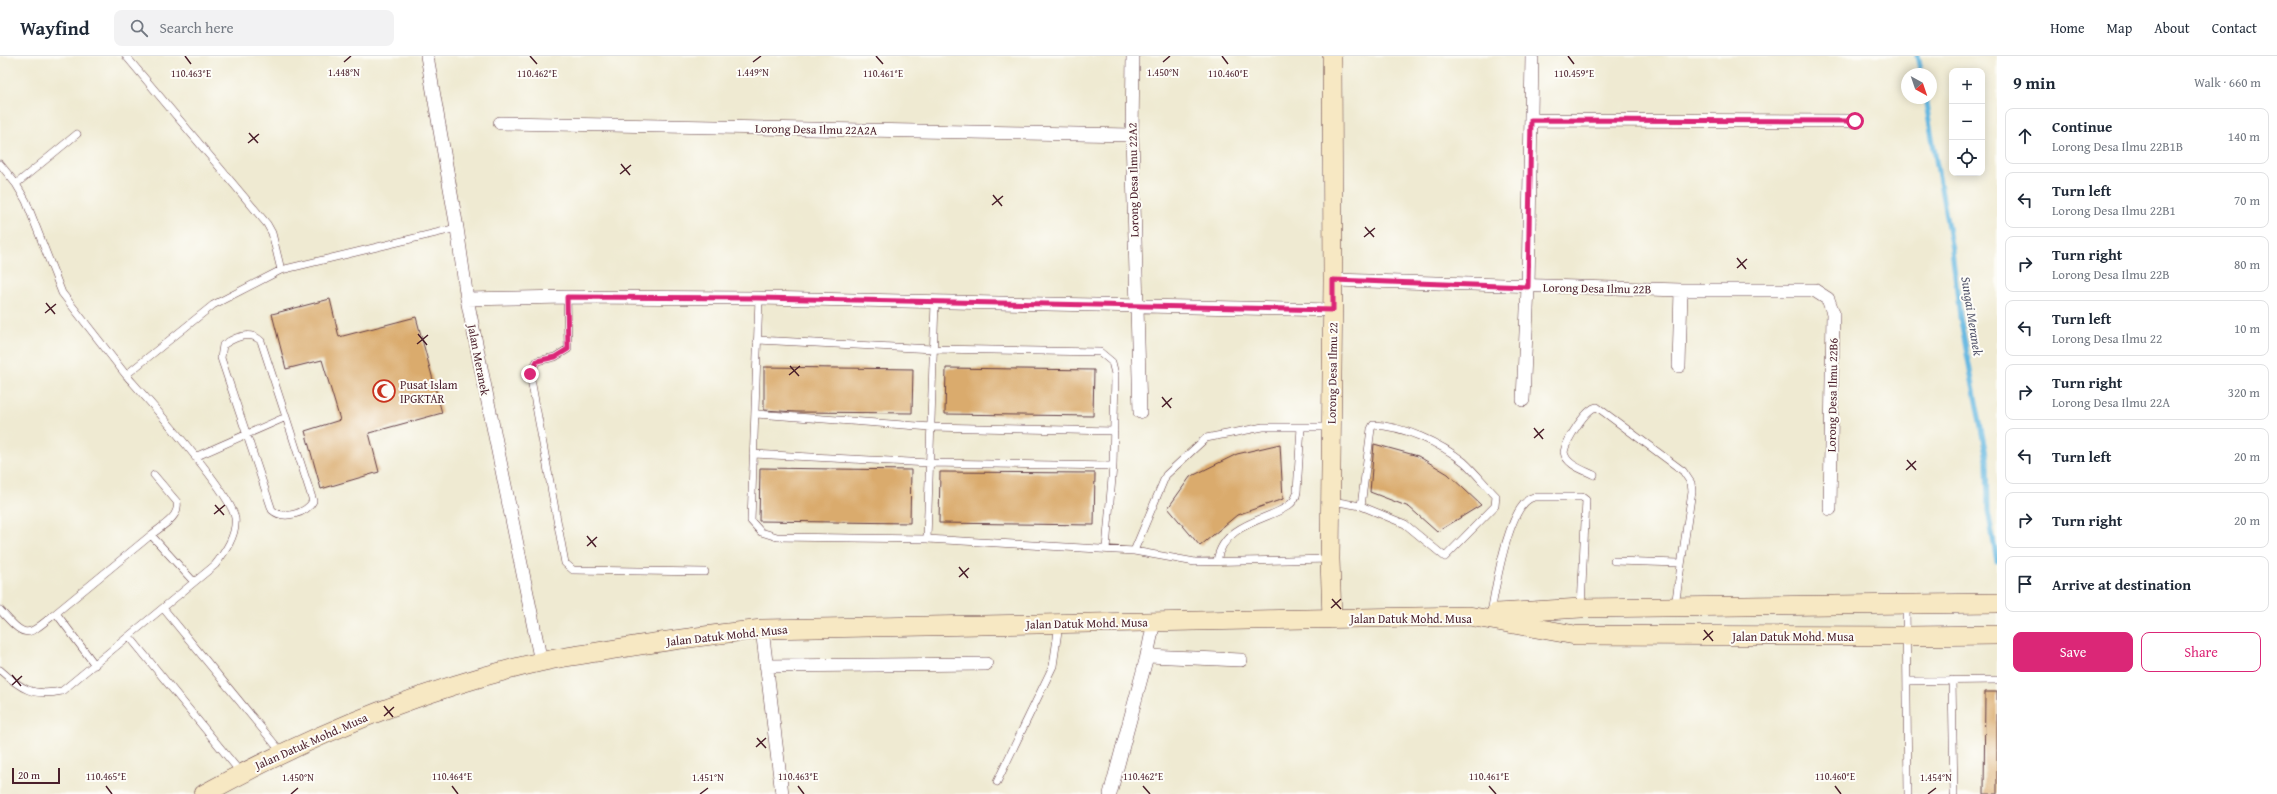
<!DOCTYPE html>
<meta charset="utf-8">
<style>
:root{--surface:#fff;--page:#f2f2f3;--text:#1f2937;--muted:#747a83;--line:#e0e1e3;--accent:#db2777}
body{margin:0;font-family:"Gentium Book Plus",serif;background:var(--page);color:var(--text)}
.controls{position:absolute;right:12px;top:12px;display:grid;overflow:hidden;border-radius:8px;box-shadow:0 2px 10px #0003}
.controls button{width:36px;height:36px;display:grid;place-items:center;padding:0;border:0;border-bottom:1px solid var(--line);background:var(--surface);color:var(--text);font:20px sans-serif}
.compass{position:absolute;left:1901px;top:12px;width:36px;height:36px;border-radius:50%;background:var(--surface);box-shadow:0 2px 10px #0003;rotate:140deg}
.scale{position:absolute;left:12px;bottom:10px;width:48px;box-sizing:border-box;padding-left:4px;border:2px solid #4a1f2b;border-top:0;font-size:11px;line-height:14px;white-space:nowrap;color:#4a1f2b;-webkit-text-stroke:3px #fdfcf7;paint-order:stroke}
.stop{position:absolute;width:12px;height:12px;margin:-9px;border:3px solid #db2777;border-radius:50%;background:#fff}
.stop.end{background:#db2777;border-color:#fff;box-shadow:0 1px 4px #0008}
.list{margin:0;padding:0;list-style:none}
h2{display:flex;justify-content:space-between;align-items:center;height:52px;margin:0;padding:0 16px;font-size:17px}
h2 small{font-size:13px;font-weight:400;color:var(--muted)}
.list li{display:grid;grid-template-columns:26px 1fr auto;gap:12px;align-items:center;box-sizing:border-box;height:56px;margin:0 8px 8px;padding:0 8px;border:1px solid var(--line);border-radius:8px}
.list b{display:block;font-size:15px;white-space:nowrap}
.list p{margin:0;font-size:13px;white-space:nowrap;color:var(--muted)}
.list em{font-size:13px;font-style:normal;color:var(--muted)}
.actions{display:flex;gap:8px;padding:12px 16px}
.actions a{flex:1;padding:9px 0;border:1px solid var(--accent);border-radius:8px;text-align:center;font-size:14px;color:var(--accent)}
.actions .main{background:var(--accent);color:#fff}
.icon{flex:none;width:22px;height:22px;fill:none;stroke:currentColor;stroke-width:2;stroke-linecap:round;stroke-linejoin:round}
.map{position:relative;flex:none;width:1997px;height:738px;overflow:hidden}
header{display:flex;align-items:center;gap:24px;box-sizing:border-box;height:56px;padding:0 20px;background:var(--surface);border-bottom:1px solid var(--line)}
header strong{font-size:19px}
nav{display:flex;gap:22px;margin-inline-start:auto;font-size:14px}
.search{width:280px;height:36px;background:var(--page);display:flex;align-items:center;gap:10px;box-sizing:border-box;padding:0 14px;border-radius:8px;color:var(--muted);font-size:15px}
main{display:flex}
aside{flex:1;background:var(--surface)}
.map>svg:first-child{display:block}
</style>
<header>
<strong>Wayfind</strong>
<div class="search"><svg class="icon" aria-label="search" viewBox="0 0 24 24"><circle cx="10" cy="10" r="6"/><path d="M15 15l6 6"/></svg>Search here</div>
<nav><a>Home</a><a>Map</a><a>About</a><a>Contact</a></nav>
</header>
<main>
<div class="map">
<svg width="1997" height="738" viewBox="0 0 1997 738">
<rect width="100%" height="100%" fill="#fdfcf7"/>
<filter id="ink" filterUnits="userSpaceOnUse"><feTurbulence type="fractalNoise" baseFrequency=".025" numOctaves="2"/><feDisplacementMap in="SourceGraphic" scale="8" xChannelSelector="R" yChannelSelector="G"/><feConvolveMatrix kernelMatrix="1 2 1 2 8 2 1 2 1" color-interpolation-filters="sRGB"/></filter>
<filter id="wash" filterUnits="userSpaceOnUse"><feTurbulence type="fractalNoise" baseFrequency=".012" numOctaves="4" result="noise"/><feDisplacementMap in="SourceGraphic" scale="16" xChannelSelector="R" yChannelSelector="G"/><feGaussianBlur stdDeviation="0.9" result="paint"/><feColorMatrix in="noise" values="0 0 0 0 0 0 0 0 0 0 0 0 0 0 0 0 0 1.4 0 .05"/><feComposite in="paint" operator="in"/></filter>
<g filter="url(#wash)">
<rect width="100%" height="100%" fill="#efead2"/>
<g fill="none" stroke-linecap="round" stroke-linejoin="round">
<path stroke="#65b8e1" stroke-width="5" d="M 1917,0 L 1921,18
M 1925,42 L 1952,194 L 1960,261 L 1987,404 L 1988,455 L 1997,505"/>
</g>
<g id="blocks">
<path fill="#daab6d" d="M 330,243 L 339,281 L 416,261 L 442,357 L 369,377 L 379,416 L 321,433 L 305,375 L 340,364 L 322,304 L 286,313 L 272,258 Z
M 764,311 L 913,313 L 912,357 L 796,356 L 764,354 Z
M 946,312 L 1094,314 L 1093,360 L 945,358 Z
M 1280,388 L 1283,443 L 1237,459 L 1200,490 L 1168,452 L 1190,421 L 1237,398 Z
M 1374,388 L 1418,400 L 1448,418 L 1481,449 L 1437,476 L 1409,451 L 1370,436 Z
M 760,412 L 911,414 L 910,467 L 759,465 Z
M 940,416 L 1095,417 L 1094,469 L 939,467 Z
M 1985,636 L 1997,636 L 1997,738 L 1984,738 Z"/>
</g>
</g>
<g filter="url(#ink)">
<use href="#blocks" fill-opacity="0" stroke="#633d44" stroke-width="1"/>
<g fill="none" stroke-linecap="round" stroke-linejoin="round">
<g stroke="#633d44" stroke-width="8">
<path id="lane" d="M 126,0 L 267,168 L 272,177 L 281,214
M 0,108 L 16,128 L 26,145 L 62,237 L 126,319 L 213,249 L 281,214 L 457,172
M 16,128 L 77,78
M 567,241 L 568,293 L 555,301 L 537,305 L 530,318 L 565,507 L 573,514 L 705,516
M 759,242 L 751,465 L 761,476 L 777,481 L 927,483 L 1134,495 L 1195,506 L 1330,503
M 757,284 L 933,293 L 1100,296 L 1112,306 L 1115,318 L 1113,410 L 1106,493
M 756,358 L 931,371 L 1114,375
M 753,398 L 930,407 L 1113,410
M 195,401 L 286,361 L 313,445 C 306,458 283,464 272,454 L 221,302 L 223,289 C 235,281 250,274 261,285 L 286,361
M 1594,419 C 1584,414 1566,409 1564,396 C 1566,385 1586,352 1597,351 L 1683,415 L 1691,427 L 1692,435 L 1675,550
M 1332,445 L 1361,450 L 1405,468 L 1445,501 L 1495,450 L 1496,440 C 1485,429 1475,416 1464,406 C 1440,387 1404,370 1373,369 L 1371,373 L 1361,450
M 151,479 C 162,470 180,461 177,446 L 154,419
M 927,483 L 935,246
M 1134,495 L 1166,419 L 1206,382 L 1263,371 L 1330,371
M 1217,505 C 1225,457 1294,465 1297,436 L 1301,371
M 1614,505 L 1680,507
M 1906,549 L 1908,738
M 163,552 L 282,697
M 0,554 C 27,584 26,581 56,557
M 1491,557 C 1495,535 1508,446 1534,441 L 1582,441 L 1586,444 L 1581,552
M 129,580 L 241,717
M 95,609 L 56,557 L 151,479 L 194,526
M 0,614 C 21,633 33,641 62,635 L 215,509 C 225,496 237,479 235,462 C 231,436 147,343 126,319
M 1952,624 L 1954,738
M 1908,625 L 1997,624
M 997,726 L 1053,610 L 1059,568"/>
</g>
<g stroke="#633d44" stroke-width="14">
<path id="street" d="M 427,0 L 457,172 L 467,243 L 541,606
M 1133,0 L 1132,79 L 1140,356
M 1531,64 L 1855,65
M 500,67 L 1132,79
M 1333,224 L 1681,234 L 1814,234 L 1828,243 L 1833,257 L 1830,453
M 467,243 L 567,241 L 759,242 L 1333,254
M 1679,310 L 1681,234
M 1523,344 L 1528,231 L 1532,0
M 762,573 L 782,738
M 1147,600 L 1241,604
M 766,610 L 986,608
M 1110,738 L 1146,604 L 1154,566"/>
</g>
<g stroke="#633d44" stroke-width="20">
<path id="secondary" d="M 1496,557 L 1581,552 L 1997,547
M 1332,563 L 1330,503 L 1333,224 L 1332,0
M 204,738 C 309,680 422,633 540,606 C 561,601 582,599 603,595 C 656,586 708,579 762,573 L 1469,560 L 1575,579 L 1907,580 L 1997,579"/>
</g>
<use href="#lane" stroke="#fff" stroke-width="7"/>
<use href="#street" stroke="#fff" stroke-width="13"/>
<use href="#secondary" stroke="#f7e8c3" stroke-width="19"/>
</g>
</g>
<g fill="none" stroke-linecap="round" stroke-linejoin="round" filter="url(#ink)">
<path stroke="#db2777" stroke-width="5" d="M 530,318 L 537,305 L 555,301 L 568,293 L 567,241 L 759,242 L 1333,254 L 1333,224 L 1528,231 L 1531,64 L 1855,65"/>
</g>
<path fill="none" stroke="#4a1f2b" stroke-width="1.5" d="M 185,0 L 191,8M 530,0 L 537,8M 876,0 L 883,8M 1222,0 L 1228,8M 1568,0 L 1574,8M 344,6 L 351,0M 753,6 L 761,0M 1163,6 L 1170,0M 249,77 L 258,87M 248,87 L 259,78M 621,108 L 630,119M 620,118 L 631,109M 993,139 L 1002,150M 992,149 L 1003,140M 1365,171 L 1374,181M 1364,181 L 1375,172M 1737,202 L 1746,213M 1737,212 L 1747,203M 46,247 L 55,258M 45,257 L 56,248M 418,278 L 427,289M 417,288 L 428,279M 790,310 L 799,320M 789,319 L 800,310M 1162,341 L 1171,352M 1162,351 L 1172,342M 1534,372 L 1543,383M 1534,382 L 1544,373M 1907,404 L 1916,414M 1906,414 L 1916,405M 215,449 L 224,459M 214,458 L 225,449M 587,480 L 596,491M 587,490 L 597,481M 959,511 L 968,522M 959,521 L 969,512M 1332,543 L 1341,553M 1331,552 L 1341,543M 1704,574 L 1713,585M 1703,584 L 1713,575M 12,619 L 21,630M 12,629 L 22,620M 384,650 L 393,661M 384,660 L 394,651M 757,682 L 766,692M 756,691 L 766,682M 106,730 L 112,738M 452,730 L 458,738M 798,730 L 804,738M 1143,730 L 1150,738M 1489,730 L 1496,738M 1835,730 L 1841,738M 291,738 L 298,732M 700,738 L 708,732M 1928,738 L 1936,732"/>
<defs>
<g id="mosque-ring" transform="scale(1.15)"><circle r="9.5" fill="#fdfcf7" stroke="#c8321e" stroke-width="1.5"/><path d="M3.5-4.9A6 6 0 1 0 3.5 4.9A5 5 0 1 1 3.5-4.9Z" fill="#c8321e"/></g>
</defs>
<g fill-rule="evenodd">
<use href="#mosque-ring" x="384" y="335"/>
</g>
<g text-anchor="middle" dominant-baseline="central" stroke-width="4" stroke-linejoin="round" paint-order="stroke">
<g font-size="12" fill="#4a1f2b" stroke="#fdfcf7">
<text transform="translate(816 73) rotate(1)">Lorong Desa Ilmu 22A2A</text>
<text transform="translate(1133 124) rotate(-91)">Lorong Desa Ilmu 22A2</text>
<text transform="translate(1597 232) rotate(1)">Lorong Desa Ilmu 22B</text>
<text transform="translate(479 304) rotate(79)">Jalan Meranek</text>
<text transform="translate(1332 317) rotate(-89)">Lorong Desa Ilmu 22</text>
<text transform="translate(1832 339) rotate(-89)">Lorong Desa Ilmu 22B6</text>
<text x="1411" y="562">Jalan Datuk Mohd. Musa</text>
<text transform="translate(1087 567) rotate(-1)">Jalan Datuk Mohd. Musa</text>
<text transform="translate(727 579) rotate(-6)">Jalan Datuk Mohd. Musa</text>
<text x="1793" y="580">Jalan Datuk Mohd. Musa</text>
<text transform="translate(311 685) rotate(-24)">Jalan Datuk Mohd. Musa</text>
</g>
<g font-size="12" fill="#4a1f2b" stroke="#fdfcf7" text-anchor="start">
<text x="400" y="328">Pusat Islam<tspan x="400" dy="14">IPGKTAR</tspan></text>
</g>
<g font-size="13" font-style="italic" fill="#53556b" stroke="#fdfcf7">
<text transform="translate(1972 260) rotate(81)">Sungai Meranek</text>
</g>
</g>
<g font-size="10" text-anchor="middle" fill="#4a1f2b" stroke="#fdfcf7" stroke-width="4" stroke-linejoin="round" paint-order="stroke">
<text x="344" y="20">1.448°N</text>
<text x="753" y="20">1.449°N</text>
<text x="1163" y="20">1.450°N</text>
<text x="191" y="21">110.463°E</text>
<text x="537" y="21">110.462°E</text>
<text x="883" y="21">110.461°E</text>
<text x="1228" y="21">110.460°E</text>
<text x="1574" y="21">110.459°E</text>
<text x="106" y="724">110.465°E</text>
<text x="452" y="724">110.464°E</text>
<text x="798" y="724">110.463°E</text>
<text x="1143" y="724">110.462°E</text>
<text x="1489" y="724">110.461°E</text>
<text x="1835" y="724">110.460°E</text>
<text x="298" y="725">1.450°N</text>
<text x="708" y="725">1.451°N</text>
<text x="1936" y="725">1.454°N</text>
</g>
</svg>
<div class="controls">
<button>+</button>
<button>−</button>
<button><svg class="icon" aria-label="locate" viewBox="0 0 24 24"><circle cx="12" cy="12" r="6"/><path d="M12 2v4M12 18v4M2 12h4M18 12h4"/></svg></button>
</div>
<svg class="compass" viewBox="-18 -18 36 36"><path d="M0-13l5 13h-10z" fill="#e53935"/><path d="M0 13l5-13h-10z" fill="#747a83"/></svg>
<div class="scale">20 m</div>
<div class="stop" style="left:1855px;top:65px"></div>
<div class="stop end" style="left:530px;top:318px"></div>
</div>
<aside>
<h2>9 min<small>Walk · 660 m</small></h2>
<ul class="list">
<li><svg class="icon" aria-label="ahead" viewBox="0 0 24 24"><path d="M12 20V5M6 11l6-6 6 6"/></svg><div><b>Continue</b><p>Lorong Desa Ilmu 22B1B</p></div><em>140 m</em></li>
<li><svg class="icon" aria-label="left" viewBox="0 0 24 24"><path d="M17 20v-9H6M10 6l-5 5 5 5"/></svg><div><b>Turn left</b><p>Lorong Desa Ilmu 22B1</p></div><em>70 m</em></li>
<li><svg class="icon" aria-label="right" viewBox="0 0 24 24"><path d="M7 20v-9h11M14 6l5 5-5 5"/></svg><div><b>Turn right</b><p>Lorong Desa Ilmu 22B</p></div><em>80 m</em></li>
<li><svg class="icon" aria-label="left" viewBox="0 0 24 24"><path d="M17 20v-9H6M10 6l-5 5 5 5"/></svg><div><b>Turn left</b><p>Lorong Desa Ilmu 22</p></div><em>10 m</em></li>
<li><svg class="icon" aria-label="right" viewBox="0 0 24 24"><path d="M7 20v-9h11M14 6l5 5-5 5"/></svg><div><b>Turn right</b><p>Lorong Desa Ilmu 22A</p></div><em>320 m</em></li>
<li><svg class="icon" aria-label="left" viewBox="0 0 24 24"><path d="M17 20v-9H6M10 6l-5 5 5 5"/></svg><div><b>Turn left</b></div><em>20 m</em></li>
<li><svg class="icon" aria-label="right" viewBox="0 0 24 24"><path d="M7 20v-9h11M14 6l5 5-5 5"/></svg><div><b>Turn right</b></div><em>20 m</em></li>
<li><svg class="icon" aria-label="arrive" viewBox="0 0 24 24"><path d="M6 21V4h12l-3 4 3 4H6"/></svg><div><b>Arrive at destination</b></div></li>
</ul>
<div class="actions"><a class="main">Save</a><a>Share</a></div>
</aside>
</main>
